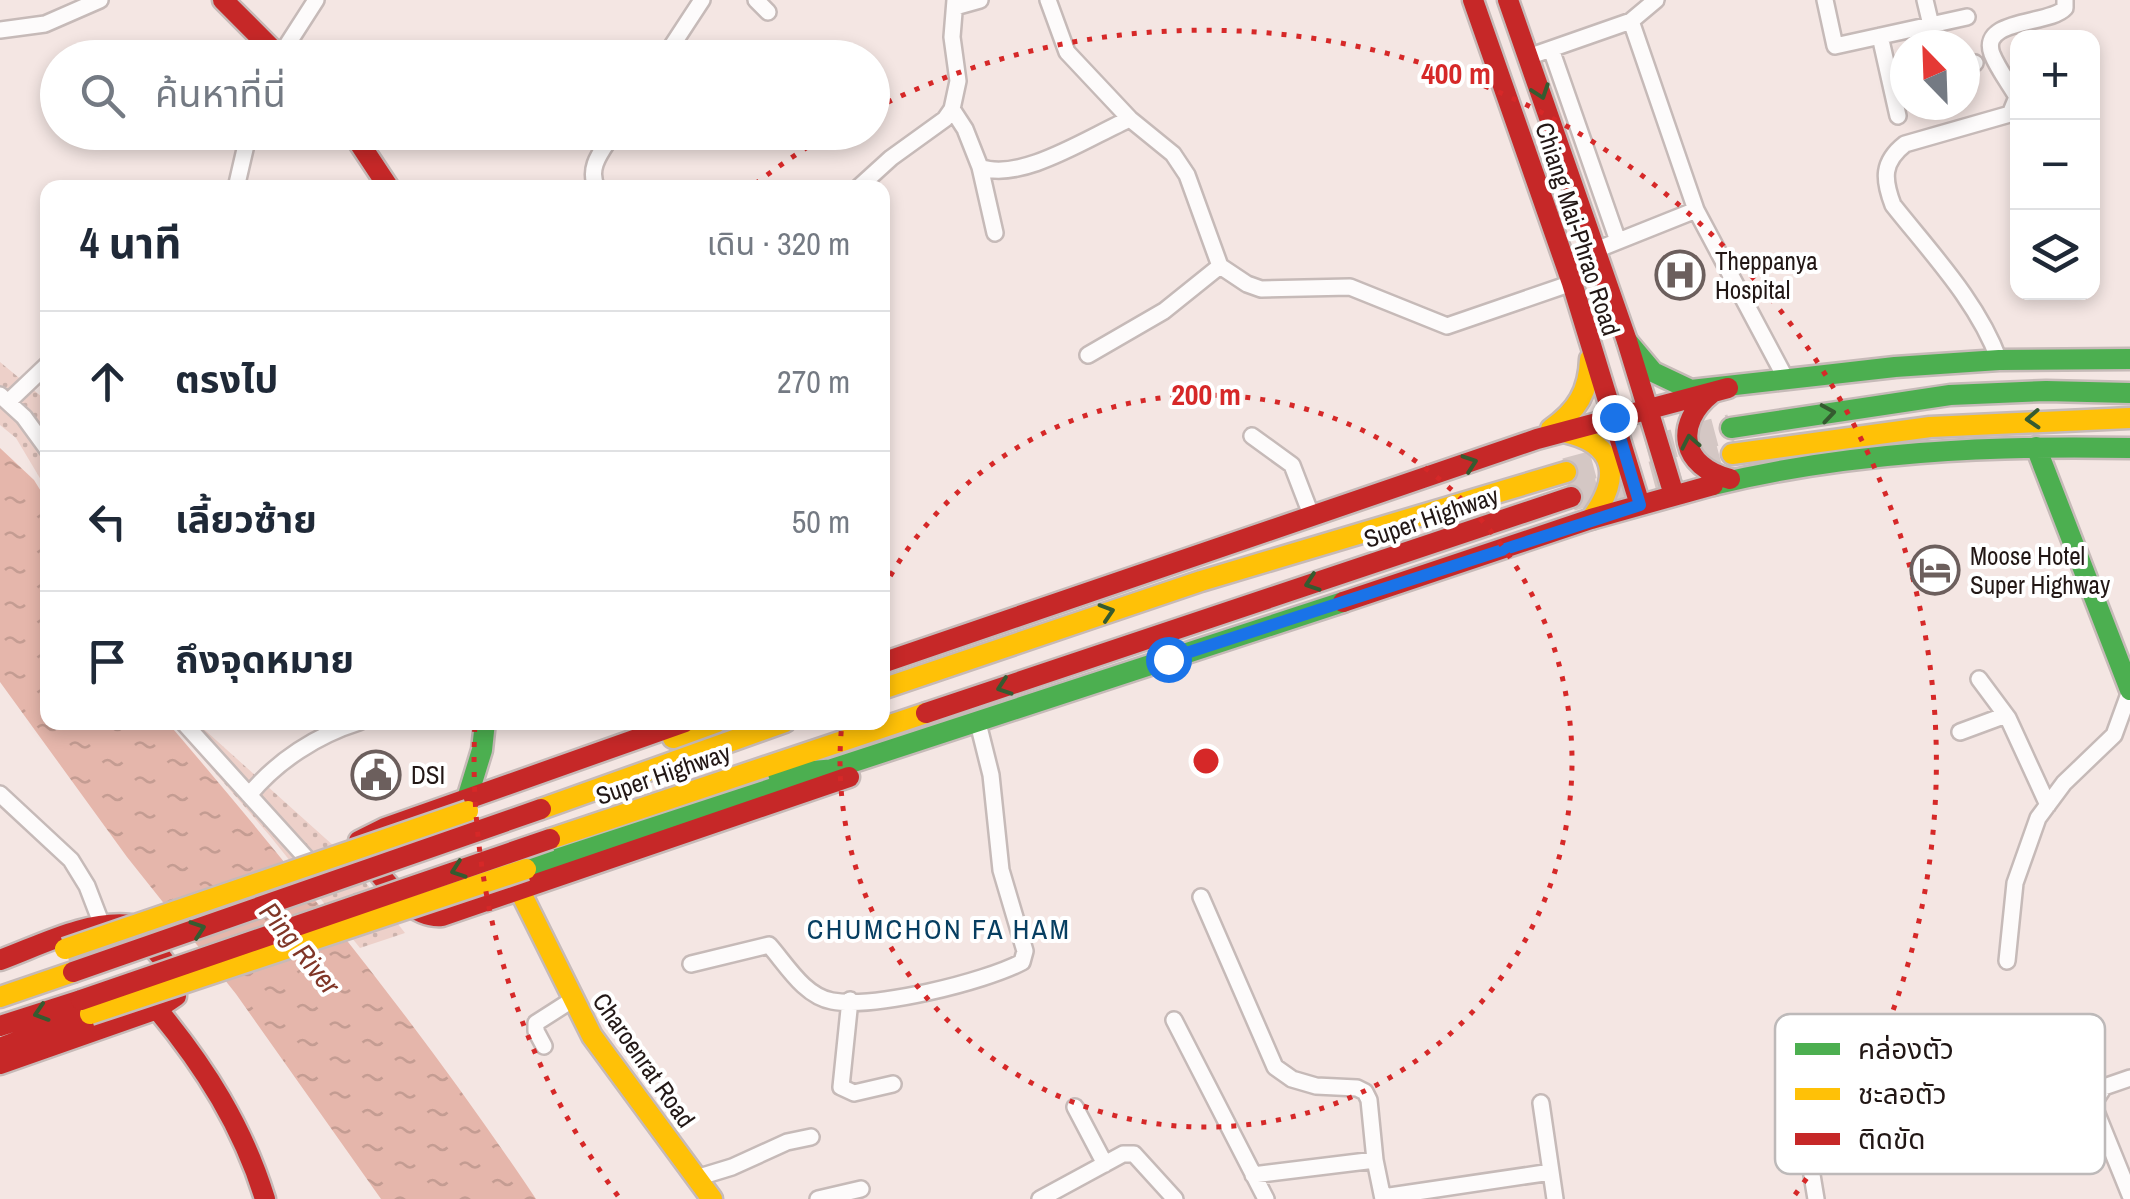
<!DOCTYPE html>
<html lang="th">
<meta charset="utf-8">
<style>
:root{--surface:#fff;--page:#f6f6f7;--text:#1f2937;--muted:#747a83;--line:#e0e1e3}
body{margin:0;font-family:"Archivo Narrow","Noto Sans Thai",sans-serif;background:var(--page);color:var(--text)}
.controls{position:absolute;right:30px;top:30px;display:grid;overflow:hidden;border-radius:20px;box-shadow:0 5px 15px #0003}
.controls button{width:90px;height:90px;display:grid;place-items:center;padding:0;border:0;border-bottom:2px solid var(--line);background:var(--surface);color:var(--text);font:50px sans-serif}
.compass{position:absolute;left:1890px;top:30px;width:90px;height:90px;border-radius:50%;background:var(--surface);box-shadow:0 5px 15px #0003;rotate:337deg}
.stop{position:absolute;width:30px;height:30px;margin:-22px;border:8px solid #1a73e8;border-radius:50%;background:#fff}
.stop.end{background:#1a73e8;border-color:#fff;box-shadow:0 2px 10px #0008}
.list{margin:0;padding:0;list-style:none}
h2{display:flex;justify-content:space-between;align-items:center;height:130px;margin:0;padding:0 40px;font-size:42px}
h2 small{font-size:32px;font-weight:400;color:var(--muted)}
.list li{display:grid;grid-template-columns:65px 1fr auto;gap:30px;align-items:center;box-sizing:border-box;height:140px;padding:0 40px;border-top:2px solid var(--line)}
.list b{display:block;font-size:38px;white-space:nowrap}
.list em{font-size:32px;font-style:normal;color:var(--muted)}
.icon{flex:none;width:55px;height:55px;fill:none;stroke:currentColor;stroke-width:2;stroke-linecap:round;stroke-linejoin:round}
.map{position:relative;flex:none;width:2130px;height:1199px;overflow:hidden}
.search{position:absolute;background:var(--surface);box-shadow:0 5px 15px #0003;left:40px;top:40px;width:850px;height:110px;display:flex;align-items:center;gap:25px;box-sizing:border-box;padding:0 35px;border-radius:55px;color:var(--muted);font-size:38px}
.panel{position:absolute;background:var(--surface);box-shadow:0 5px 15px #0003;left:40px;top:180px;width:850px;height:550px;border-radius:20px}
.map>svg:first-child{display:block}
</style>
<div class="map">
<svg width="2130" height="1199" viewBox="0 0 2130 1199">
<defs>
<pattern id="park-dots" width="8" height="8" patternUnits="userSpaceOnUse" patternTransform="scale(2.5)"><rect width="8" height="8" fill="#edd0c9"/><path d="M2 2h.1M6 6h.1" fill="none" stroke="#cbb2ac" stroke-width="1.8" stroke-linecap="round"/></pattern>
<pattern id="water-ripples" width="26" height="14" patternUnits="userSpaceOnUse" patternTransform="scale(2.5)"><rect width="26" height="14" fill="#e5b6ab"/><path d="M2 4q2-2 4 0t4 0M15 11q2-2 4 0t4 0" fill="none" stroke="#c49c92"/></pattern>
</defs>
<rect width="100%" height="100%" fill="#f4e6e3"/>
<path fill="url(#park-dots)" d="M 0,362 L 42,397 L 47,406 L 47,490 L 16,438 L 0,425 Z
M 172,723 L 197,723 L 345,856 L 405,933 L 360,948 L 270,836 Z"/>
<path fill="url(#water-ripples)" d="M 0,448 L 34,480 L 47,501 L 48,722 L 168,723 C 298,875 424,1032 536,1199 L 381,1199 L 236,994 L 127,857 L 0,682 Z"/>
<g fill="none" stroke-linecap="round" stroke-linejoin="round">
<path stroke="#d4c7c4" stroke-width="28" stroke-dasharray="28 14" stroke-linecap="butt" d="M 1566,472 L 1731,428
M 1571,497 L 1732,454"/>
<g stroke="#c6bab8" stroke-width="20">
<path id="street" d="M 756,0 L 768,12
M 1048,0 L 1067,52 L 1130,119 L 1173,154 L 1187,175 L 1220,266 L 1247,284 L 1261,289 L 1350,287 L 1447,326 L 1572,283
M 1825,0 L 1835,46 L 1967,17
M 1925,0 L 1931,25
M 955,7 L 980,0
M 1631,21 L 1696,210 L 1786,379
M 0,30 L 45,24 L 100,0
M 1880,36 L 1898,116
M 1551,49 L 1618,241
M 280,56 L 316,0
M 1528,57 L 1631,21 L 1656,0
M 664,58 L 702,0
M 1965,66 L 1975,63
M 952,109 L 965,129 L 980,167 C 1021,183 1092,135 1130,119
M 980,167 L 995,233
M 236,188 L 249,132
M 597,188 C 586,167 603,150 614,132
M 858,188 L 891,158 L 945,119 L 952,109 L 958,81 L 952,37 L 955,0
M 1596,250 L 1696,210
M 1088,355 L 1164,311 L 1220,266
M 1999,360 C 1978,302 1931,253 1893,205 C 1883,179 1882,162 1905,144 L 2010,114 L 2017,97 C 2009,83 1998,69 1992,54 C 1979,18 2050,25 2065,8 L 2065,0
M 0,395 L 24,417 L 48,450
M 8,402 L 48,364
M 1252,436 L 1292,465 L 1312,517
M 1979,679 L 2008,718 L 2048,805
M 183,722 L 318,871
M 1960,732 L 2006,715
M 0,794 L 71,860 L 87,886 L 102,925
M 249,795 C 277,761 317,735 359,722
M 1201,897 L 1275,1067 L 1292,1079 L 1316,1086 L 1357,1088 L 1365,1092 L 1369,1100 L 1375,1160
M 2007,961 L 2015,883 L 2038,818 L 2064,783 L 2114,735 L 2130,691
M 691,964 L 769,945 C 786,964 804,996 832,1001 C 874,1009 984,982 1022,962 L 1025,951 L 1001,870 L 991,775 L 978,723
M 850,1000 L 841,1087 L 854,1093 L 893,1084
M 1174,1020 L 1266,1199
M 544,1046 L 536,1031 L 536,1023 L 572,1000
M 1541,1103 L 1555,1199
M 2093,1104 L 2104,1087 L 2130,1078
M 1075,1107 L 1105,1164
M 2041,1112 L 2093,1104 L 2130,1195
M 1806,1139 L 1816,1199
M 1253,1175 L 1375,1160 L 1383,1199
M 696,1178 L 732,1167 L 787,1142 L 811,1137
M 1383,1197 L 1551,1172
M 818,1199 L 861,1189
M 1040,1199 L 1123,1154 L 1134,1154 L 1175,1199"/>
</g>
<g stroke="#c6bab8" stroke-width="25">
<path id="fast" d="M 1627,341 L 1653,372 L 1691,390 L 1895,367 L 1999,360 L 2130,359
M 1731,428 L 1950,395 L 2046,391 L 2130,393
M 2036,447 L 2130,690
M 1713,485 C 1848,452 1991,445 2130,448
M 778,774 L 836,769
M 467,799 L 482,750 L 485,722
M 526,869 L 1343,602"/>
</g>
<g stroke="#c6bab8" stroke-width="25">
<path id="slow" d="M 1551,429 C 1577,411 1589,391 1590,359
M 1564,432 C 1618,444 1621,478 1591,519
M 1732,454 L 1930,427 L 2130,418
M 882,689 L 1201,581 L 1566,472
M 673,738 L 717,722
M 541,809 L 785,722
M 550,839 L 926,713
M 519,889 L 592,1036 L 712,1199
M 0,997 L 73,972"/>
</g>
<g stroke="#c6bab8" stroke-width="25">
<path id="jam" d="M 223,0 L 281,58
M 1473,0 L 1572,283 L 1640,505
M 1508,0 L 1627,341 L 1674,495
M 352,132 L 389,188
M 1712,393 C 1673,424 1681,467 1730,479
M 1343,602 L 1591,519 L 1713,485
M 882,663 L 1537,439 L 1728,388
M 926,713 L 1571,497
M 685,722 L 385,828 L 359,841 L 358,847 C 379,871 406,919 442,916 L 849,777
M 0,960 C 41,945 87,920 131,925 C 151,946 176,965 176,996 L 157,1009 L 0,1064
M 157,1009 C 205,1067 243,1127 265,1199
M 0,1026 L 81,1000
M 0,1048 L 90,1014"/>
</g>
<use href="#street" stroke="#fdfbfb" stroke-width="15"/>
<use href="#fast" stroke="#4caf50" stroke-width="20"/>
<use href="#slow" stroke="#ffc107" stroke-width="20"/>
<use href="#jam" stroke="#c62828" stroke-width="20"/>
<g stroke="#c6bab8" stroke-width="25" stroke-linecap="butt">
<path id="slow-bridge" d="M 65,949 L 468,811
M 90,1014 L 526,869"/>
</g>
<g stroke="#c6bab8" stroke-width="25" stroke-linecap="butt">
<path id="jam-bridge" d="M 73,972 L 541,809
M 81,1000 L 550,839"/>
</g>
<use href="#slow-bridge" stroke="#ffc107" stroke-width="20"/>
<use href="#jam-bridge" stroke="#c62828" stroke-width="20"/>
</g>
<defs><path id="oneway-chevron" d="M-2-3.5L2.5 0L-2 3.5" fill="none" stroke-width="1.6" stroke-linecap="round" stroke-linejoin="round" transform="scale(2.5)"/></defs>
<g stroke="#355b30">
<use href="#oneway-chevron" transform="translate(1541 92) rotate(71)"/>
<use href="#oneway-chevron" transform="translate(1828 413) rotate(-9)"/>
<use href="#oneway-chevron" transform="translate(2033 419) rotate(177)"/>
<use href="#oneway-chevron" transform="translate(1690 442) rotate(-101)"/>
<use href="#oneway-chevron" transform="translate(1470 463) rotate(-19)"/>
<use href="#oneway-chevron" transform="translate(1312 583) rotate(161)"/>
<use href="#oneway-chevron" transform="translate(1107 612) rotate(-18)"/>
<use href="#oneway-chevron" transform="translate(1004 687) rotate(161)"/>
<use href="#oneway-chevron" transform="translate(458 870) rotate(161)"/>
<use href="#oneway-chevron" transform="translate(198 929) rotate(-19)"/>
<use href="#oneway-chevron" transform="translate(41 1013) rotate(162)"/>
</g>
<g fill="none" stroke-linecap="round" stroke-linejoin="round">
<path stroke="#1a73e8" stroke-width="12" d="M 1168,659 L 1640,505 L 1614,417"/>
</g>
<g fill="none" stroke="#d62828" stroke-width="5" stroke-dasharray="5 10">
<path d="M883 589A366 366 0 1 1 842 723"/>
<path d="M618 1196A732 732 0 0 1 475 723M755 184A732 732 0 0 1 829 134M874 109A732 732 0 0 1 1794 1196"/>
</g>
<defs>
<g id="hospital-ring" transform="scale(2.5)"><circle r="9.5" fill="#fff" stroke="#6c5f5d" stroke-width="1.5"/><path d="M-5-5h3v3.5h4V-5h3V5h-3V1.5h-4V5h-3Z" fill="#6c5f5d"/></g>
<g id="hotel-ring" transform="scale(2.5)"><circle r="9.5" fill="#fff" stroke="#6c5f5d" stroke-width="1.5"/><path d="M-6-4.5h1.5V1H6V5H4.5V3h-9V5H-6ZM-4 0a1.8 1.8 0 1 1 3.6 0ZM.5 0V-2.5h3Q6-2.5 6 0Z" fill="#6c5f5d"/></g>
<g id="civic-ring" transform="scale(2.5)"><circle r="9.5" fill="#fff" stroke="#6c5f5d" stroke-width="1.5"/><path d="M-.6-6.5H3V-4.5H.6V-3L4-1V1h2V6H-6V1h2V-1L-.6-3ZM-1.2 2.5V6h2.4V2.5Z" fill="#6c5f5d"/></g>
</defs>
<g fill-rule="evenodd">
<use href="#hospital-ring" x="1680" y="275"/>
<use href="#hotel-ring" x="1935" y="570"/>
<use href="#civic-ring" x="376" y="775"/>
</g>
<g text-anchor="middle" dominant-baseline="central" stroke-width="8" stroke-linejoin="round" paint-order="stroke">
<g font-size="25" fill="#221715" stroke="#fff">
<text transform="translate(1578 229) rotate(72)">Chiang Mai-Phrao Road</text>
<text transform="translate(1431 517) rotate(-19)">Super Highway</text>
<text transform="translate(663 774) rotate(-19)">Super Highway</text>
<text transform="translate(644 1060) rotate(55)">Charoenrat Road</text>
</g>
<g font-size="25" fill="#221715" stroke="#fff" text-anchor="start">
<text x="1715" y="261">Theppanya<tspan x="1715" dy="29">Hospital</tspan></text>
<text x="1970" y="556">Moose Hotel<tspan x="1970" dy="29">Super Highway</tspan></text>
<text x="411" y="775">DSI</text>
</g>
<g font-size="28" letter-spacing="2.5" fill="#073e61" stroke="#fff">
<text x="939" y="929">CHUMCHON FA HAM</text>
</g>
<g font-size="28" font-style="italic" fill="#803627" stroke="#fff">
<text transform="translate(300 948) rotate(51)">Ping River</text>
</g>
</g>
<rect x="1775" y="1014" width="330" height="160" rx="15" fill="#fff" stroke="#bdb9b9" stroke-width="2.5"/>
<rect x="1795" y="1043" width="45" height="12" fill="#4caf50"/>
<rect x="1795" y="1088" width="45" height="12" fill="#ffc107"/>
<rect x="1795" y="1133" width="45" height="12" fill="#c62828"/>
<g font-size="28" fill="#221715">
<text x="1858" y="1059">คล่องตัว</text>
<text x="1858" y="1104">ชะลอตัว</text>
<text x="1858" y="1149">ติดขัด</text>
</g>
<circle cx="1206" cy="761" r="15" fill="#d62828" stroke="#fff" stroke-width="5"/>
<g font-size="30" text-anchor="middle" font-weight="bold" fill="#d62828" stroke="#fff" stroke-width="8" stroke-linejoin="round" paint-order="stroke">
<text x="1456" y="84">400 m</text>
<text x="1206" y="405">200 m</text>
</g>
</svg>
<div class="controls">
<button>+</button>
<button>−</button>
<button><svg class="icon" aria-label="layers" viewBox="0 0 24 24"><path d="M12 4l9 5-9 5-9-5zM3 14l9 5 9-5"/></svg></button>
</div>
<svg class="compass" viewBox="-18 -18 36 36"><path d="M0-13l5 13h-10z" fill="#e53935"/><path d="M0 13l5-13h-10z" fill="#747a83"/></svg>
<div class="stop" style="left:1168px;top:659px"></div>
<div class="stop end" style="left:1614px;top:417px"></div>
<div class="search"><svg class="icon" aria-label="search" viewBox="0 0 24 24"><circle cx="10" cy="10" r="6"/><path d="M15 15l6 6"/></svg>ค้นหาที่นี่</div>
<section class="panel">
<h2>4 นาที<small>เดิน · 320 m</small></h2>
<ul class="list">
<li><svg class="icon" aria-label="ahead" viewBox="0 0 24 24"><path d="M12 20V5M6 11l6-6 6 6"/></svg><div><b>ตรงไป</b></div><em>270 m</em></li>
<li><svg class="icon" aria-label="left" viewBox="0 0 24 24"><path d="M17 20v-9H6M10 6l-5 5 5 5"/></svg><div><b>เลี้ยวซ้าย</b></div><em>50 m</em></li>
<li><svg class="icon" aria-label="arrive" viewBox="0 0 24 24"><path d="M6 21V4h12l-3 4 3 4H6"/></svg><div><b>ถึงจุดหมาย</b></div></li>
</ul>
</section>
</div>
